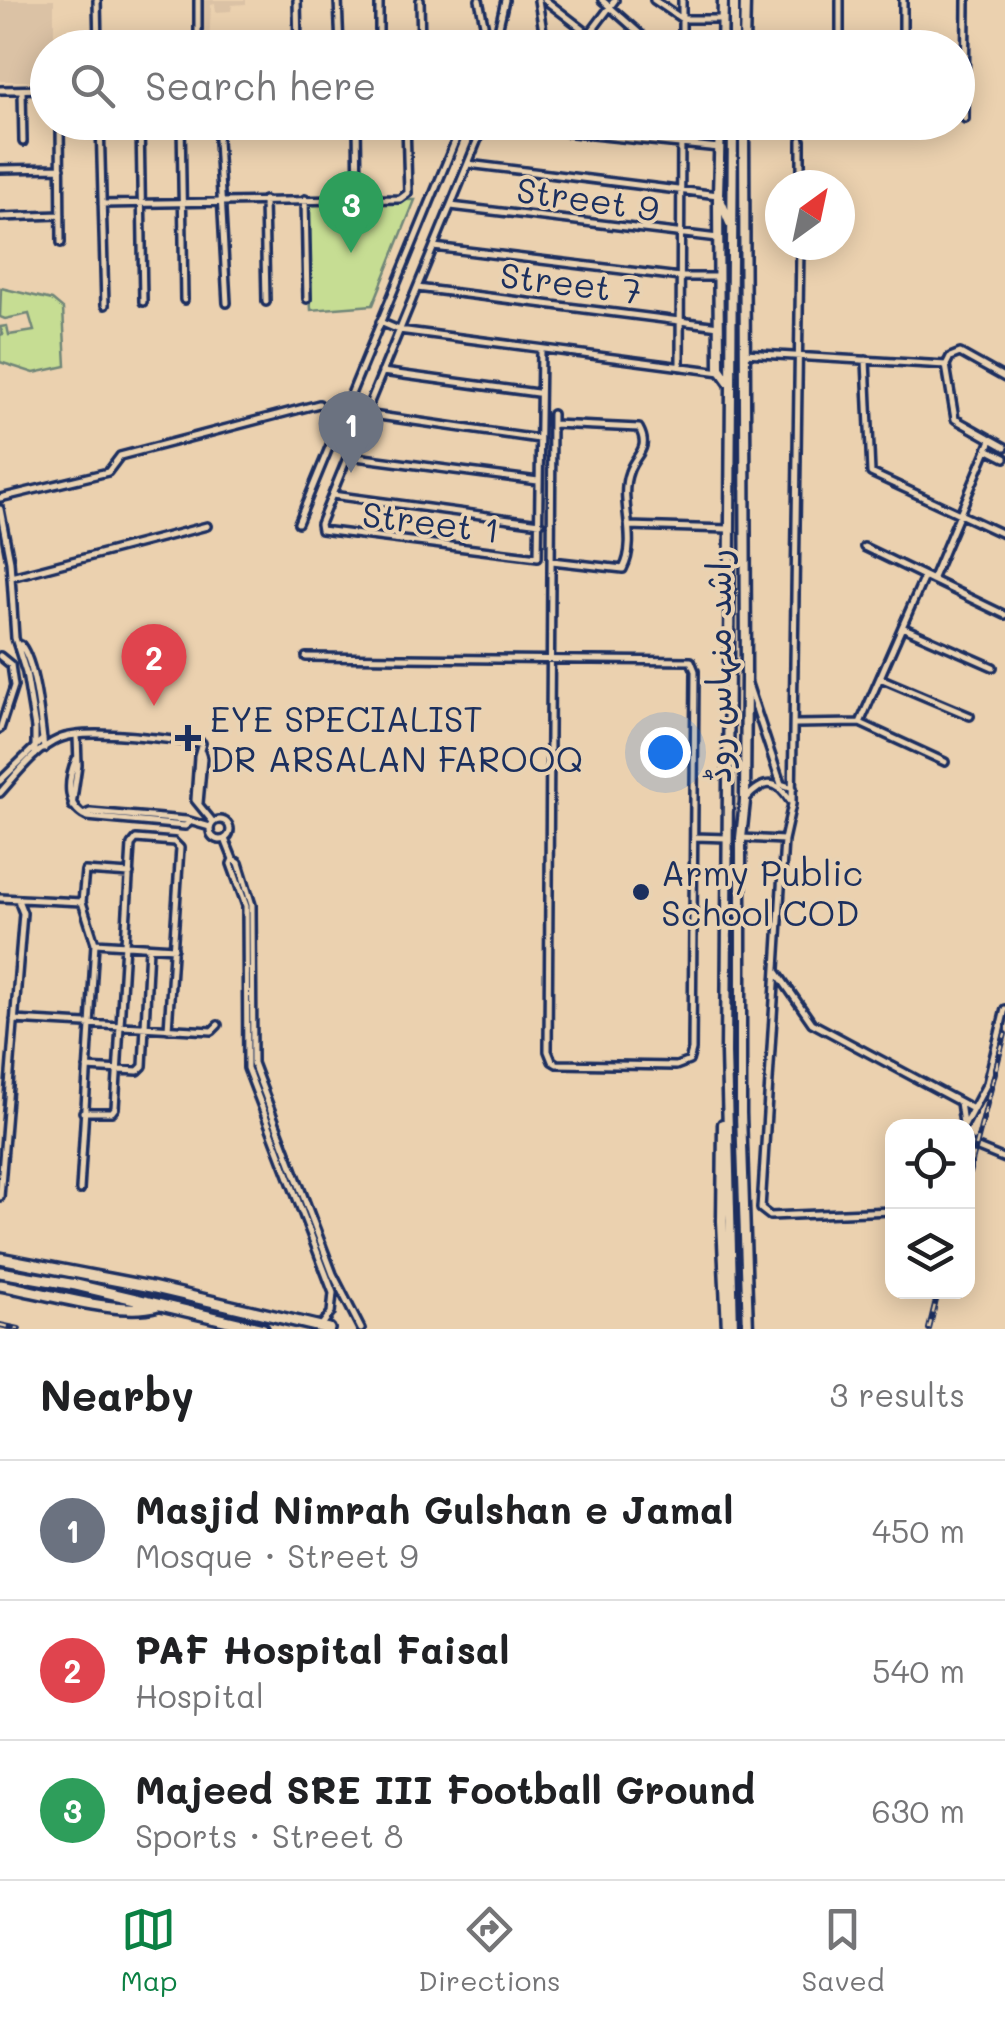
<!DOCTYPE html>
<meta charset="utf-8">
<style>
:root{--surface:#fff;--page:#f2f2f2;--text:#202124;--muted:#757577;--line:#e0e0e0;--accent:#0b8043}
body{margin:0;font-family:Mali,"Playpen Sans Arabic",sans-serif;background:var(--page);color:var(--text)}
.controls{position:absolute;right:30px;bottom:30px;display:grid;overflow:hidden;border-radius:20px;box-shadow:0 5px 25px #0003}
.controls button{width:90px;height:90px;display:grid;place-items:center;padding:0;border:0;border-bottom:2px solid var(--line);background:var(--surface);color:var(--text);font:50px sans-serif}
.compass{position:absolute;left:765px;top:170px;width:90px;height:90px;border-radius:50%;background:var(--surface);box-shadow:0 5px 25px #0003;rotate:33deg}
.you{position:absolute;left:665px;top:752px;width:35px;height:35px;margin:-25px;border:8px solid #fff;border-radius:50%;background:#1a73e8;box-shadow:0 0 0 15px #1a73e833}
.badge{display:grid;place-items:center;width:65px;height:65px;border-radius:50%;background:var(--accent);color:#fff;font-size:32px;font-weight:700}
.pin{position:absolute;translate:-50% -82px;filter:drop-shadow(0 2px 5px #0008)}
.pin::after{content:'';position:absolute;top:52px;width:35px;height:30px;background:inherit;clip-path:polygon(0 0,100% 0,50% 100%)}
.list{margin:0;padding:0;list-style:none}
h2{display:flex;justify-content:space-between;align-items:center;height:130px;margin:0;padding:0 40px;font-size:42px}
h2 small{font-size:32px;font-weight:400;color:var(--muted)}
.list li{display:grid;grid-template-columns:65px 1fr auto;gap:30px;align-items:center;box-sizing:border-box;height:140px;padding:0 40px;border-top:2px solid var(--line)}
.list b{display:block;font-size:38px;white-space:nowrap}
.list p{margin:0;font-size:32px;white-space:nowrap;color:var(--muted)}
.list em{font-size:32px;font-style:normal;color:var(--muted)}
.icon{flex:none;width:55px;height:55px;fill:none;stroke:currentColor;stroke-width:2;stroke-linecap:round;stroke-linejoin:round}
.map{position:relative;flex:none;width:1005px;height:1329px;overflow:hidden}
.search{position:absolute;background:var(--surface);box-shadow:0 5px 25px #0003;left:30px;right:30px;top:30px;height:110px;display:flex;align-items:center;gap:25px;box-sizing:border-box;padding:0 35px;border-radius:55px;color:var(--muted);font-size:38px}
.sheet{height:550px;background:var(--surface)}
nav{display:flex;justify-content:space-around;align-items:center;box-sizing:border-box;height:140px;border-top:2px solid var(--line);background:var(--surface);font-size:28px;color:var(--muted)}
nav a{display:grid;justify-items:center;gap:5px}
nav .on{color:var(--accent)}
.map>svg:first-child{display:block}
</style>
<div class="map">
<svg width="1005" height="1329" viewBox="0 0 1005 1329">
<rect width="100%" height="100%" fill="#ebd1af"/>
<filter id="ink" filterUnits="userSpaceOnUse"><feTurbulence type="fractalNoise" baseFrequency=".01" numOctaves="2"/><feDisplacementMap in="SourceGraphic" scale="20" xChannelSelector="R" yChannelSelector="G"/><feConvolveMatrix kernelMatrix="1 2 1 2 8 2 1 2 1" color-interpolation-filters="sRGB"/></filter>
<g filter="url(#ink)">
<path fill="#dbc2a5" d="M 0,0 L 54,0 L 54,42 L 94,41 L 95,47 L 48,48 L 47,81 L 0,81 Z
M 200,0 L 246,0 L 246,4 L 232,5 L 231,11 L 216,12 L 215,4 L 211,5 L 209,47 L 201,47 Z"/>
<path fill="#c6dd93" stroke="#708678" stroke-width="2.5" d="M 305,199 L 415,200 L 373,305 L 311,310 Z
M 1,288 L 52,300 L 63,309 L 66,366 L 34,373 L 0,362 L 0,335 L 3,334 L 0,327 L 7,326 L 9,335 L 34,331 L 29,314 L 5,319 L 0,317 Z"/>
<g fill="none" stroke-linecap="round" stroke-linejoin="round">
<g stroke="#1b2f5e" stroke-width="12">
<path id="street" d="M 97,0 L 98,48
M 198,0 L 198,48
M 297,0 L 298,48
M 338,0 L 340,48
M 379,0 L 379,48
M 420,0 L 421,48
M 479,0 L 489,48
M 538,0 L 545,44 L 549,48
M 545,0 L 589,34
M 602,0 L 656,48
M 654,0 L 682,19 L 722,19
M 494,48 L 505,0
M 579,48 L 615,0
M 682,48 L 682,0
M 840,48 L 840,0
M 903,48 L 903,0
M 0,90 L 48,89
M 22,90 L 23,142
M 965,119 L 966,0
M 60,122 L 61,243
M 100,122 L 105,305
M 140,122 L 143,302
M 181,122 L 184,300
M 217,122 L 227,303
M 357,122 L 358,199
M 485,122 L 320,524 L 321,530 L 538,557 L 541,351
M 485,124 L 719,148
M 468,164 L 718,195
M 0,169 L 61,168
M 801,185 L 801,140
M 305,199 L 307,299
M 264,200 L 266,302
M 102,204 L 400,199 L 408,193 L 406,122
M 451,206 L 718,238
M 0,217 L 61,215
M 434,247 L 680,277 L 719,277
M 417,288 L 719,326
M 380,322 L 399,330 L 721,372
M 744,353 L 946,365
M 866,360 L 871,473 L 1005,535
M 680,367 L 681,122
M 382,372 L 537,393
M 1005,378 L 960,353 L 950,357 L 946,365 L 955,419 L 1005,447
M 365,414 L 539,439
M 987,449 L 1005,458
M 348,456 L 538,481
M 332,495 L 540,523
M 0,498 L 108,472 L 120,456 L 319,404
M 0,509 L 10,561 L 15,638 L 26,673 L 35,728 L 35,755
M 298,523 L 463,122
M 629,526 L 729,529
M 864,547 L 1005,615
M 552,561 L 623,569 C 639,539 618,501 629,472 C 635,454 651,450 639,428 L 553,424
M 11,577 L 207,526
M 932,580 L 991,440
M 902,627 L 993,667
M 21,645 C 36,664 41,723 44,749
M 0,656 L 11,665 L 14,686 L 0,729
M 306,657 L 691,661 L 695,671 L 692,1050 L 689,1061 L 676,1066 L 557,1064 L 552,1061 L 548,1051 C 548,839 552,627 552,414
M 880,678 L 970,716
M 748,684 L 781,784 L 793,788
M 860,723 L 945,762
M 795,724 L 860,723 L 924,577
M 76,759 C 67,780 65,807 87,817 L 185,826 L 189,823
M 0,781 L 43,739
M 0,793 C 17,774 35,749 59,739 C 86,727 169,740 202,743 L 198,757 L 195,800 L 213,822
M 746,799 C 763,780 776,778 790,801
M 199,803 L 203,758 L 201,752
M 72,806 L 78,765 L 77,736
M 83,815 L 90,812 L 186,820 L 210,827
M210 830a10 10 0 1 1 20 0a10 10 0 1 1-20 0Z
M 694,837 L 728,838
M 741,838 L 784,840 L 792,804 L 800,245
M 225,839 L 233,859 L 239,863 L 252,905 L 253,1063 L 333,1274 L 361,1329
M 784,840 L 761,1209 L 770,1216 L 892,1211
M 233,859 L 231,864 L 246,906 L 247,1068 L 333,1293 L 331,1313 L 321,1326
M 0,898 L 82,902
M 95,943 L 174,948
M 776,971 L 812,1023 L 973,1109
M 14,1020 L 212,1031 L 218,1025
M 87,1068 L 138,1071 L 143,1066 L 149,947
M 960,1102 L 963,1124
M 83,1112 L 112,1112 L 115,1108 L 131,845 L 136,839 L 174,842 L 180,848 L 168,1029
M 964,1126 L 987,1083 L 1005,1009
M 968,1144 L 1005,1159
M 80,1190 L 95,943 L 82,902 L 85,871 L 130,874
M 0,1197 L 23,913 L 18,900"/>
</g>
<g stroke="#1b2f5e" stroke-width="15">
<path id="secondary" d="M 718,198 L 719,368 L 731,385"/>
</g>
<g stroke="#1b2f5e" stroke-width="15">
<path id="primary" d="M 722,48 L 723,0
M 734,48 L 734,0
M 744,48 L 745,0
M 720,122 L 718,195 L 730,223
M 744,122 L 746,676 L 745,801 L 741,838 L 741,1113 L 748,1329
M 723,1124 L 722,1221 L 727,1329
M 733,1329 L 726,1053 L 733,122"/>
</g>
<g stroke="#1b2f5e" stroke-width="16">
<path id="highway" d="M 0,1258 L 151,1287 L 329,1329
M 0,1272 L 76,1285 L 263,1329
M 0,1285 C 43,1292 120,1317 158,1305"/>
</g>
<use href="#street" stroke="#e9d2b2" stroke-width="5"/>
<use href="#secondary" stroke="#e9d2b2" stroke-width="8"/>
<use href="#primary" stroke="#e9d2b2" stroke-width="8"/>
<use href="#highway" stroke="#e9d2b2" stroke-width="9"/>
<g stroke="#1b2f5e" stroke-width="6">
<path id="rail" d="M 968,1177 L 1005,1034
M 0,1325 L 19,1329
M 929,1329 L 938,1292"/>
</g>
<use href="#rail" stroke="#e9d2b2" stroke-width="2.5" stroke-dasharray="8" stroke-linecap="butt"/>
</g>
</g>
<g fill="#1b2f5e" stroke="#e9d2b2" stroke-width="4">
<path d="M183 723h10v10h10v10h-10v10h-10v-10h-10v-10h10z"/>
<circle cx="641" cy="892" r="10"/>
</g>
<g text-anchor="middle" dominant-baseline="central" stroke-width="8" stroke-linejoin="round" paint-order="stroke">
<g font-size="35" fill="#1b2f5e" stroke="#e9d2b2">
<text transform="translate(588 198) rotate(8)">Street 9</text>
<text transform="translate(571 282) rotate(7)">Street 7</text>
<text transform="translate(431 521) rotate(7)">Street 1</text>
<text transform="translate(717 666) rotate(-90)">راشد منہاس روڈ</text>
</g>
<g font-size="35" fill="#1b2f5e" stroke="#e9d2b2" text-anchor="start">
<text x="210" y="718">EYE SPECIALIST<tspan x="210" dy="40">DR ARSALAN FAROOQ</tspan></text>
<text x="661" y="872">Army Public<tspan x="661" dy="40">School COD</tspan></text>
</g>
</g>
</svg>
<div class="controls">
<button><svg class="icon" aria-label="locate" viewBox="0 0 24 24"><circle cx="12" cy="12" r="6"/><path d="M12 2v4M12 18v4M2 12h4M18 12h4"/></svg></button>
<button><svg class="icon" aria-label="layers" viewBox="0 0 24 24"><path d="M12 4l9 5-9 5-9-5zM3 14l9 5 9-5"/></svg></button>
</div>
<svg class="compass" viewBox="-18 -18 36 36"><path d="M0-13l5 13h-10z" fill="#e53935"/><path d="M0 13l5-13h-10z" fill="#757577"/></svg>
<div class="you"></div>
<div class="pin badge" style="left:351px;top:473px;background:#6b7280">1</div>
<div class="pin badge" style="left:154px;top:706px;background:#e0444e">2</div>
<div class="pin badge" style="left:351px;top:253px;background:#2e9e5b">3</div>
<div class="search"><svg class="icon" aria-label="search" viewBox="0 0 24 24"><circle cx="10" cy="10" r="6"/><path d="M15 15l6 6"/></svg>Search here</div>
</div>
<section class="sheet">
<h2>Nearby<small>3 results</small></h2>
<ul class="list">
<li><span class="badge" style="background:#6b7280">1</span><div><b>Masjid Nimrah Gulshan e Jamal</b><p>Mosque · Street 9</p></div><em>450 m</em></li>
<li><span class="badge" style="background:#e0444e">2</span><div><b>PAF Hospital Faisal</b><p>Hospital</p></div><em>540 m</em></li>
<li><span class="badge" style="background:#2e9e5b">3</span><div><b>Majeed SRE III Football Ground</b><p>Sports · Street 8</p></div><em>630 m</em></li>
</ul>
</section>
<nav>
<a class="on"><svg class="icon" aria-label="map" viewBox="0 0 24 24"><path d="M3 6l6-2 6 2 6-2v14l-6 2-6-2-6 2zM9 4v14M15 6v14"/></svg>Map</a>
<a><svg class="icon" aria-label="directions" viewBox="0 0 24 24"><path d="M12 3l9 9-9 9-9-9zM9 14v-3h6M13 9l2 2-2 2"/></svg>Directions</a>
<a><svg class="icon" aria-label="saved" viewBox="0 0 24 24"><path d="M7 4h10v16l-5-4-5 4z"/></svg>Saved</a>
</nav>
